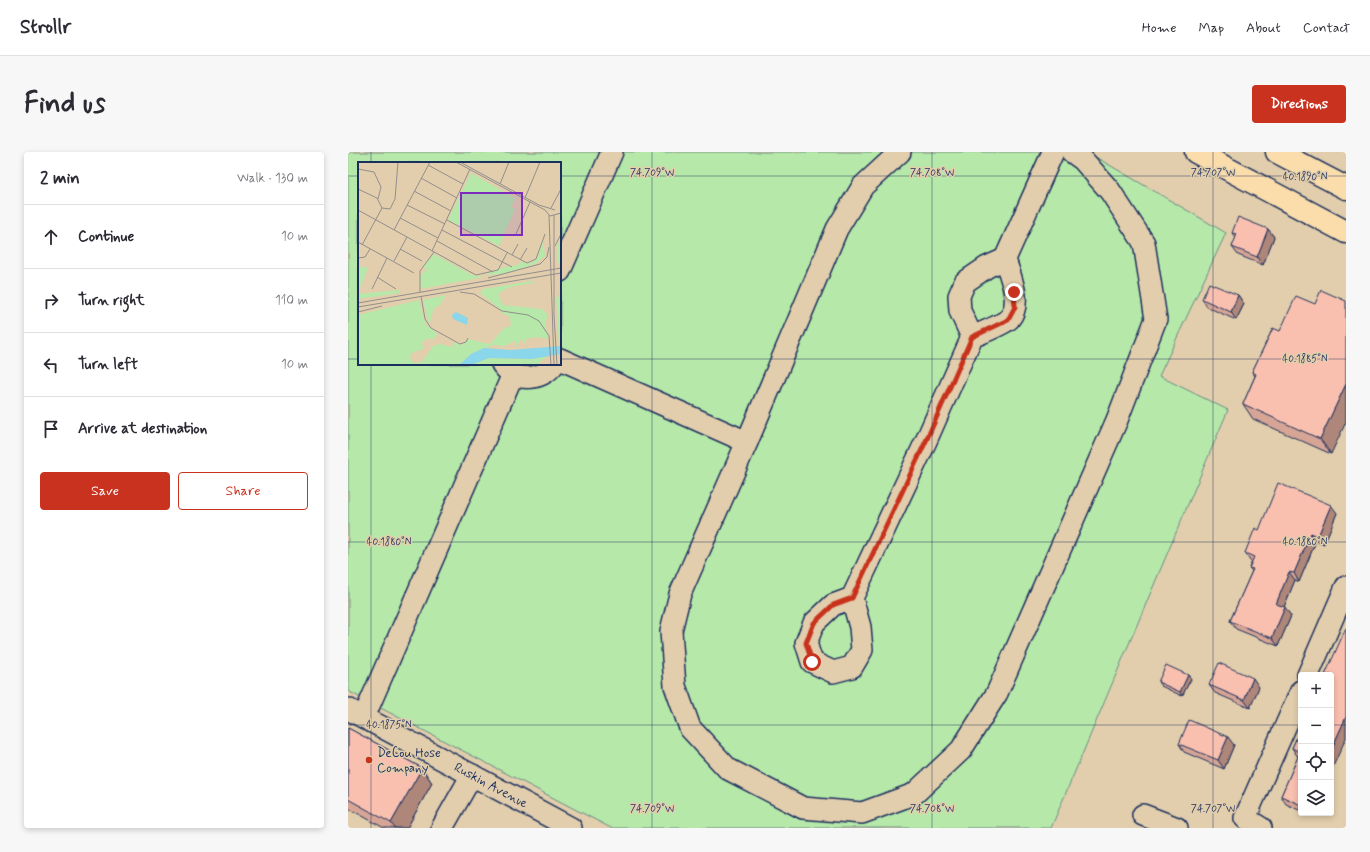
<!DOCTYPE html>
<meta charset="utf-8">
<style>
:root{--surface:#fff;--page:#f7f7f7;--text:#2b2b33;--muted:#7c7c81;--line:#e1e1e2;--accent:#c8321e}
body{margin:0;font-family:Mynerve,sans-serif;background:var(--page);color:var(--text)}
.controls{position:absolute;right:12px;bottom:12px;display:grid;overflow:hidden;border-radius:4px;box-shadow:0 2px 6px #0003}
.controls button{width:36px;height:36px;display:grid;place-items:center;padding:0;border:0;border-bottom:1px solid var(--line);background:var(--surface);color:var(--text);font:20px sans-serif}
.stop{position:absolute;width:12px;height:12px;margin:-9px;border:3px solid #c8321e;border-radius:50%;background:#fff}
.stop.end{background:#c8321e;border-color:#fff;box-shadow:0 1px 4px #0008}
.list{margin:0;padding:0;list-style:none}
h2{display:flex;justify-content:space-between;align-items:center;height:52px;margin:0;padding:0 16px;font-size:17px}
h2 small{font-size:13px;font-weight:400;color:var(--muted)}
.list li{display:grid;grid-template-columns:26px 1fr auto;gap:12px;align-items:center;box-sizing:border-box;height:64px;padding:0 16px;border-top:1px solid var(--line)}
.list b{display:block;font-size:15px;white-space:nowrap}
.list em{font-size:13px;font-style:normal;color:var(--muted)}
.actions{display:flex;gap:8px;padding:12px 16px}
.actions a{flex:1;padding:9px 0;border:1px solid var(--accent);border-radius:4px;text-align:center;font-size:14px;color:var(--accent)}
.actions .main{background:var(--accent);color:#fff}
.icon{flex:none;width:22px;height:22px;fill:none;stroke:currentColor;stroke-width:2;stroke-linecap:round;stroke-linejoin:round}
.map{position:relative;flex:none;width:998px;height:676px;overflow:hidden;border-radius:4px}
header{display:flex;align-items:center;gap:24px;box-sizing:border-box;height:56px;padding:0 20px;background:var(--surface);border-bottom:1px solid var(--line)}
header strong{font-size:19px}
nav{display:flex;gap:22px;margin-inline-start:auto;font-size:14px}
.intro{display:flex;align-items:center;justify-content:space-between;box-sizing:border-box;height:96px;padding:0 24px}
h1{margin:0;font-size:28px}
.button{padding:10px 18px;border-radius:4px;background:var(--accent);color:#fff;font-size:14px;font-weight:700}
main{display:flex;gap:24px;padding:0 24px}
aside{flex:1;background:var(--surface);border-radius:4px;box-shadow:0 2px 6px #0003}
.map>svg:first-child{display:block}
</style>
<header>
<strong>Strollr</strong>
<nav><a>Home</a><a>Map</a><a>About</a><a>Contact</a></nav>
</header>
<div class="intro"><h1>Find us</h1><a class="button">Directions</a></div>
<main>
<aside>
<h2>2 min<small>Walk · 130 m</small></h2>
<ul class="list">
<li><svg class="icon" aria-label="ahead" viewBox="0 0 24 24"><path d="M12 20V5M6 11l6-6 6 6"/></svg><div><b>Continue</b></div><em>10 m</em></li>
<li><svg class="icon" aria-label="right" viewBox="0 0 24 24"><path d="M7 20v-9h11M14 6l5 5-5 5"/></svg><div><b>Turn right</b></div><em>110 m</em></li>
<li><svg class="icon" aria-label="left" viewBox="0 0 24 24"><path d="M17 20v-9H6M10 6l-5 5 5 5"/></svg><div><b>Turn left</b></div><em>10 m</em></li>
<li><svg class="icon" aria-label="arrive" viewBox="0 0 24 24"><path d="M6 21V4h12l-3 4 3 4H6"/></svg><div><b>Arrive at destination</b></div></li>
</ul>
<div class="actions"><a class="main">Save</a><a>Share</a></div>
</aside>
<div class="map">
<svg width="998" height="676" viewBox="0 0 998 676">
<rect width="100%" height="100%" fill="#e2ceac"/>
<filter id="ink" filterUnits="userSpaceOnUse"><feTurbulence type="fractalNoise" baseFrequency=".025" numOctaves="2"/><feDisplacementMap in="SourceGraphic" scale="8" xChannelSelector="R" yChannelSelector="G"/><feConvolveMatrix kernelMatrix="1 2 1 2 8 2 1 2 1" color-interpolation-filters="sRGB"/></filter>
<g filter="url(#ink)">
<path fill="#b6e8a9" stroke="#688c84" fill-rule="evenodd" d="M 2,0 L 739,0 L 878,81 L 811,224 L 880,258 L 703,676 L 263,676 L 0,539 L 0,3 ZM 11,11 L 212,11 L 212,212 L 11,212 Z"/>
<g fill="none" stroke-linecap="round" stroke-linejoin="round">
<g stroke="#1b2f5e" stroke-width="24">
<g id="minor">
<path d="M 212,119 L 264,0"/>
<path d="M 624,185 L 612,159 L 611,144 L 617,130 L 639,115 L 657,107"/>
<path d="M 212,207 L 399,290 L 332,442 L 323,479 L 327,534 L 342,576 L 380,617 L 455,656 L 514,661 L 566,642 L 613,598 L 649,541 L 769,268 L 808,167 L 796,91 L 762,39 L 735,8 L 724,0"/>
<path d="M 154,212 C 166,230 193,230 206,212"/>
<path d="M 399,290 L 489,77 L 515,34 L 552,0"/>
<path d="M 504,446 L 485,453 L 466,471 L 458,491 L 464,510 L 485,520 L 504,515 L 514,498 L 512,475 L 504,446 L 578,289 L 624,185 C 631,182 656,172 661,167 C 675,151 662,125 657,107 L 705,0"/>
<path d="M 960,523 L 998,435"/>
<path id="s1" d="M 0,557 L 223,676"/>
<path d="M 16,565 L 165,222"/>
<path d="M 795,663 L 829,676"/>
<path d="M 94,676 L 124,623"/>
<path d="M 913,676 L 897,666 L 953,539"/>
</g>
</g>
<g stroke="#1b2f5e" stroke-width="25">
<path id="major" d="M 848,0 L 998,80
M 929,0 L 998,36"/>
</g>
<use href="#minor" stroke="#e2ceac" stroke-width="21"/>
<use href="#major" stroke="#faddab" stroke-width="22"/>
</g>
<path fill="#d6a596" stroke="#1b2f5e" d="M 920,77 L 926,85 L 915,113 L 890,103 L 884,95 L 888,86 L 884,81 Z
M 890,143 L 896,152 L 888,168 L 859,155 L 854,147 Z
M 925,176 L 983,302 L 905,267 L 895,252 L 907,224 L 904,220 Z
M 989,361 L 976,392 L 968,389 L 951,430 L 947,428 L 936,455 L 943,464 L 930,494 L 888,477 L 882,469 L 904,419 L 901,416 L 904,410 L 902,409 L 897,401 L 911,378 Z
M 840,523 L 843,527 L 834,544 L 813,534 L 810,530 Z
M 861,533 L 911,535 L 902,556 L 867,541 Z
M 0,576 L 74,616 L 84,631 L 59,676 L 36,676 L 0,656 Z
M 953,576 L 953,659 L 938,652 L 933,644 L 950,605 L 944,596 Z
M 831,592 L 886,593 L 876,617 L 836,600 Z"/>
<path fill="#ae867a" stroke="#1b2f5e" d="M 920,77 L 926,85 L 915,113 L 909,105 Z
M 890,143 L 896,152 L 888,168 L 883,160 Z
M 998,232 L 998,270 L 983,302 L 972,287 Z
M 983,353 L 989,361 L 976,392 L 970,384 Z
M 963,381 L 968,389 L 951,430 L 946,421 Z
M 941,420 L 947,428 L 934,460 L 928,452 Z
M 937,455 L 943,464 L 930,494 L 924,486 Z
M 840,523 L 843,527 L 834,544 L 832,540 Z
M 905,526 L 911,535 L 902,556 L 896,548 Z
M 998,565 L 998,586 L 983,619 L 983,598 Z
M 880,585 L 886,593 L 876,617 L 870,608 Z
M 74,616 L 84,631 L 59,676 L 47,676 L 43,671 Z"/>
<path fill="#f9c0af" stroke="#1b2f5e" d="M 890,65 L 920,77 L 909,105 L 884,95 L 889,82 L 884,81 Z
M 861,131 L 890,143 L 883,160 L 854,147 Z
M 973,138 L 998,149 L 998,232 L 972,287 L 895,252 L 908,222 L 904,220 L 925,176 L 932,179 L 948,144 L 967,152 Z
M 930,331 L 983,353 L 970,384 L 963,381 L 946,421 L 941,420 L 928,452 L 937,455 L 924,486 L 882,469 L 905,417 L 901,416 L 906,405 L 897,401 L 907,376 L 911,378 Z
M 998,476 L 998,565 L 983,598 L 983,523 L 977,523 Z
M 871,511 L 905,526 L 896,548 L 861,533 Z
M 818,513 L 840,523 L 832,540 L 810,530 Z
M 841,568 L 880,585 L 870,608 L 831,592 Z
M 0,576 L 74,616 L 43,671 L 0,647 Z
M 953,576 L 953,653 L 933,644 L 952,600 L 944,596 Z"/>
</g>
<g fill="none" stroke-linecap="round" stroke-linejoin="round" filter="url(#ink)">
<path stroke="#c8321e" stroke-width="5" d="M 464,510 L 458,491 L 466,471 L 485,453 L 504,446 L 578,289 L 624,185 L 660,168 L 667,155 L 666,140"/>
</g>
<path fill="none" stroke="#1b2f5e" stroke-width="1" stroke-opacity="0.45" d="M 23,0 L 23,11M 304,0 L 304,676M 584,0 L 584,676M 865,0 L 865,676M 0,24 L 11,24M 212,24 L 998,24M 0,207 L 11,207M 212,207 L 998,207M 23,212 L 23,676M 0,390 L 998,390M 0,573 L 953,573M 983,573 L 998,573"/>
<circle fill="#c8321e" stroke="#e2ceac" stroke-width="1.5" cx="21" cy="608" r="4"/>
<g text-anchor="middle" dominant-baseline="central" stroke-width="3" stroke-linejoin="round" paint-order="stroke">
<g font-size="13" fill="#1b2f5e" stroke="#e2ceac" text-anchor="start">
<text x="29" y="601">DeCou Hose<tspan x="29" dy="15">Company</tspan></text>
</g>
<g font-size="13" fill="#1b2f5e" stroke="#e2ceac">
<text stroke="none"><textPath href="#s1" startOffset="162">Ruskin Avenue</textPath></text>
</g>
</g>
<g transform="translate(10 10)">
<rect width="203" height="203" fill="#e2ceac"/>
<path d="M 113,11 L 157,36 L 153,45 L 157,47 L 141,84 L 90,58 ZM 203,75 L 203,101 L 200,101 L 199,85 ZM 185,79 L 187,94 L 177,102 L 145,112 L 126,113 L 143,106 L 160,103 L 163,100 L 174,101 L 180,94 ZM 76,92 L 114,113 L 125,115 L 63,127 L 62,114 L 69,107 L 65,105 ZM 0,104 L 10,106 L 0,131 ZM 175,119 L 175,121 L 152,125 L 140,132 L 145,143 L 184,147 L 190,153 L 187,161 L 190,177 L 178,175 L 168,177 L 167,182 L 163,177 L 158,185 L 158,178 L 147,184 L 135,183 L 113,192 L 101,203 L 0,203 L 0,153 L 61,138 L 68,163 L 80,172 L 74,178 L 71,176 L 64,180 L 65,187 L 53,191 L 52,197 L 56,201 L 64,200 L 75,184 L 82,182 L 95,185 L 96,180 L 103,183 L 111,177 L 130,182 L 133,181 L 147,165 L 152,165 L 153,162 L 151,154 L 144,151 L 142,147 L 122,131 L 125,127 ZM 41,128 L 41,131 L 0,137 L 0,132 ZM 88,133 L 81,144 L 76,146 L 71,163 L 65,138 ZM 198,134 L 203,137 L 203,184 L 201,184 ZM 189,194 L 179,203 L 113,203 L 131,196 L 174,197 Z" fill="#b6e8a9"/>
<path d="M 98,150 L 110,156 L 109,163 L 95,157 L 94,153 ZM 203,184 L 203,192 L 174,197 L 131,196 L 113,203 L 101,203 L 113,192 L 126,186 L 152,188 Z" fill="#8ad6ea"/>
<path fill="none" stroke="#928e8d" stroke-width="1" d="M 98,0 L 187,48 L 192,54 L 203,51M 102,0 L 181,43 L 197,48M 70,3 L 105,22M 0,7 L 16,10 L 23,25 L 20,37M 63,16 L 99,36M 142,22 L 151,0M 0,27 L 19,36 L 24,46M 56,29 L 93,49M 167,36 L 182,0M 49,43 L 87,62M 24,46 L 32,47 L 37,37 L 40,0M 193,46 L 203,27M 0,48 L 118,113 L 140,108 L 149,91M 191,53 L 196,203M 196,53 L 196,153 L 199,203M 42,56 L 80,76M 89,58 L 169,101 L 178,97 L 187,72M 36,68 L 72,0M 84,68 L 154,105M 158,72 L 172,40M 79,79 L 135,110M 0,80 L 56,111M 4,83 L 24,46M 197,84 L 203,72M 42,87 L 64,99M 74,89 L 112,7M 154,93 L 160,82M 0,96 L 7,95 L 12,87M 162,98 L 169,86M 36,99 L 49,75M 19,115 L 38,127M 130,116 L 182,102 L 189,95 L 191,85M 14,127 L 29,96M 62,130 L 62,109 L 76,90M 102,130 L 116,132 L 144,149 L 170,153 L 181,159 L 191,174 L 193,203M 63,134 L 67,157 L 73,166 L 102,182 L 108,180 L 110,176M 0,141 L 203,106M 0,145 L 203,111M 0,150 L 24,144"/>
<path fill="#7b2cbf" fill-opacity="0.15" stroke="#7b2cbf" stroke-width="2" d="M 103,31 L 164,31 L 164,73 L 103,73 Z"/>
<rect width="203" height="203" fill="none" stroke="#1b2f5e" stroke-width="2"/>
</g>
<g font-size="10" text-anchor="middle" fill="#1b2f5e" stroke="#e2ceac" stroke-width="3" stroke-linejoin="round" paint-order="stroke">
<text x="304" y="24">74.709°W</text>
<text x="584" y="24">74.708°W</text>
<text x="865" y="24">74.707°W</text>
<text x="957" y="28">40.1890°N</text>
<text x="957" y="210">40.1885°N</text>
<text x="41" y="393">40.1880°N</text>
<text x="957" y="393">40.1880°N</text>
<text x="41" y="576">40.1875°N</text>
<text x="304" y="660">74.709°W</text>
<text x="584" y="660">74.708°W</text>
<text x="865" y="660">74.707°W</text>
</g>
</svg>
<div class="controls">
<button>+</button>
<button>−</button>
<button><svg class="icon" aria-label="locate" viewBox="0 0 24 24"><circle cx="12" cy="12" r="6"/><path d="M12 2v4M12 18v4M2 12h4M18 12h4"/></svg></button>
<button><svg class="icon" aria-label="layers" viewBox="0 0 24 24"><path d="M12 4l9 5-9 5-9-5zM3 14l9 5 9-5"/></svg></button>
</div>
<div class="stop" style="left:464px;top:510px"></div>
<div class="stop end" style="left:666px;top:140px"></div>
</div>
</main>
